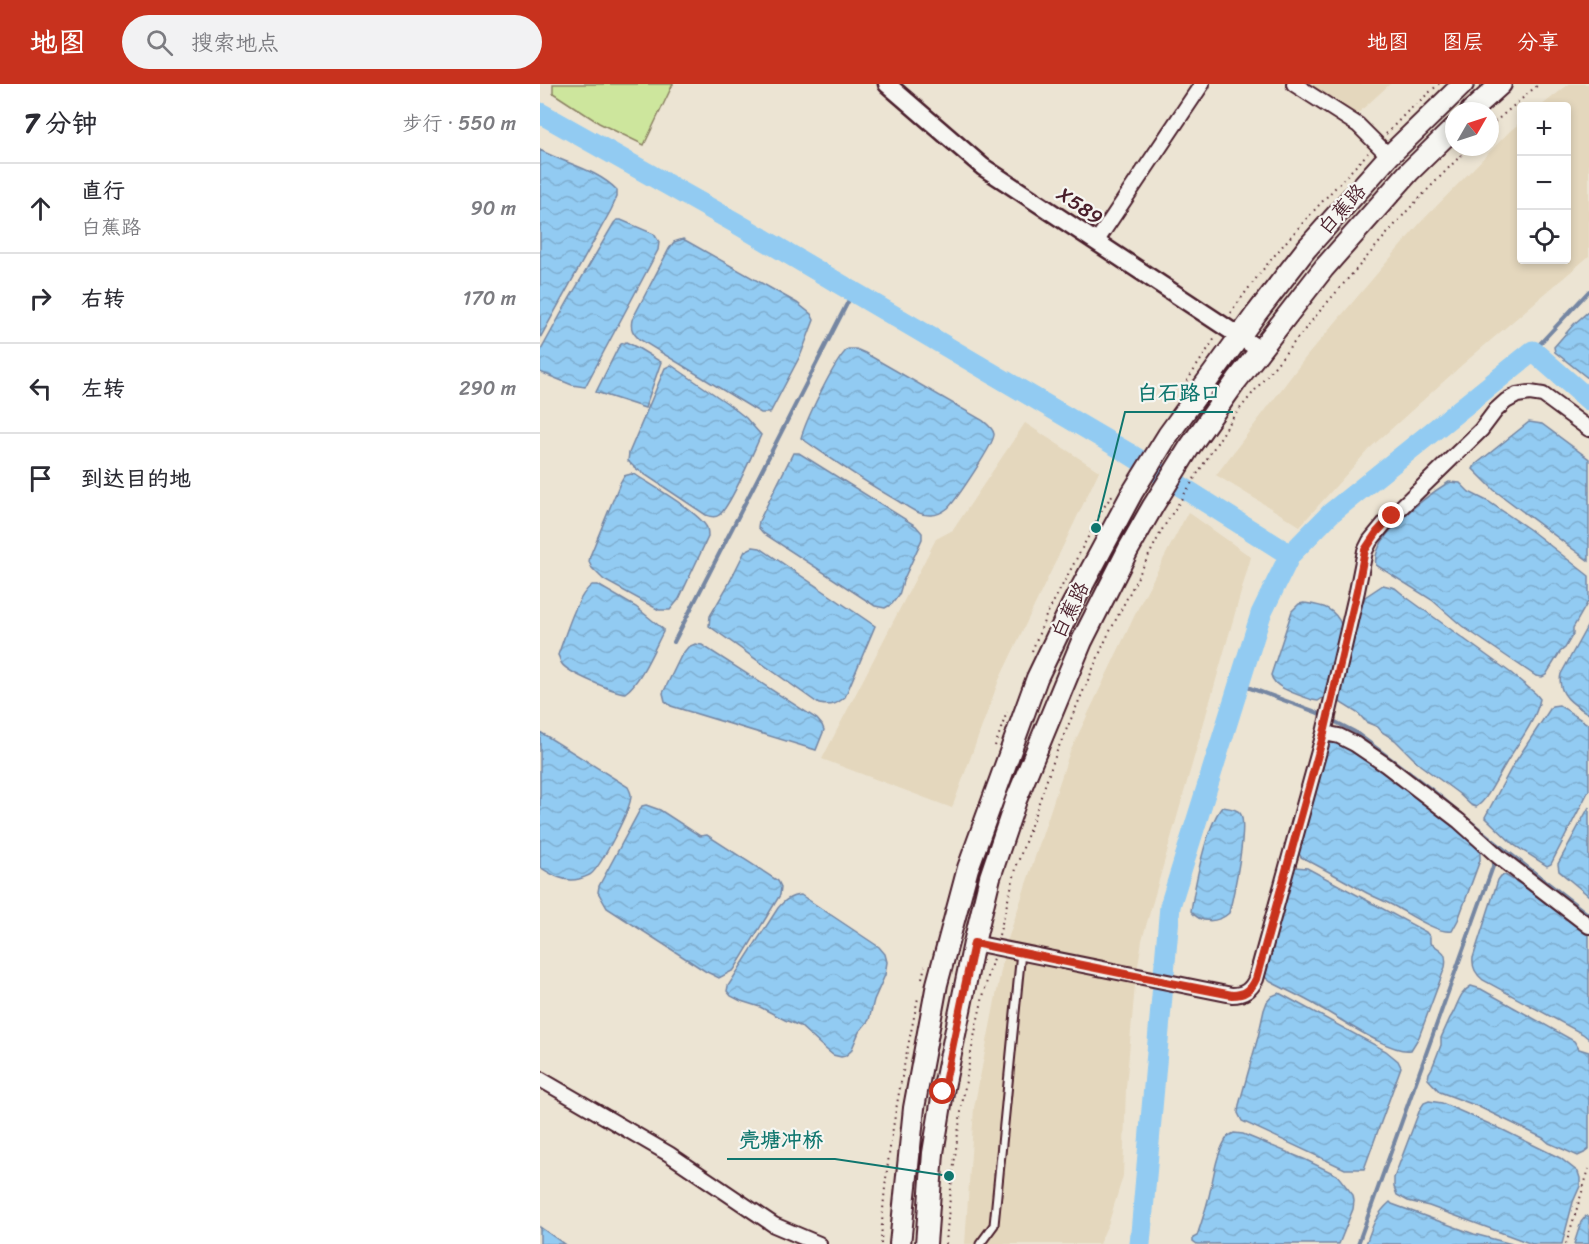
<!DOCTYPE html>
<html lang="zh">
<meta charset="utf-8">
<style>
:root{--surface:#fff;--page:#f2f2f3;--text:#2b2b33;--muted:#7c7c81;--line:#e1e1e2;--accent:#c8321e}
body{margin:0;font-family:Sriracha,"LXGW WenKai TC",sans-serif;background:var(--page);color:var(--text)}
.controls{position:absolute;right:18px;top:18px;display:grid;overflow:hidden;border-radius:6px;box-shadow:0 3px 9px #0003}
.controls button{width:54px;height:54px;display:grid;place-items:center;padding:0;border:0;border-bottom:2px solid var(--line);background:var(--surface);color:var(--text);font:30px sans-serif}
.compass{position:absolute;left:905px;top:18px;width:54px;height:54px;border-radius:50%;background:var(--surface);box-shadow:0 3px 9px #0003;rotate:51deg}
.stop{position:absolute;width:18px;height:18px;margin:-14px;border:4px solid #c8321e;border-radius:50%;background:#fff}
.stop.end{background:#c8321e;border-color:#fff;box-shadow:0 2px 6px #0008}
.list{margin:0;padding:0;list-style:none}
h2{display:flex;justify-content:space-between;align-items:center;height:78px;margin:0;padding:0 24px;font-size:26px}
h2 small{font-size:20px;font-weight:400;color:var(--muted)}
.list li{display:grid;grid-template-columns:39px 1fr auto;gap:18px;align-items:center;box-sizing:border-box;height:90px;padding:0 24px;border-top:2px solid var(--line)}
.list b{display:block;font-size:22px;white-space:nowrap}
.list p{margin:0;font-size:20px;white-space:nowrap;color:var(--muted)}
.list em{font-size:20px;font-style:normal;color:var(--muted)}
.icon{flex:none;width:33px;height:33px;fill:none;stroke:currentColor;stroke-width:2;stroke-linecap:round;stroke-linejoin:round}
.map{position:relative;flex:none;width:1049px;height:1160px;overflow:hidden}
header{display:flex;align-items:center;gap:36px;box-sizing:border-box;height:84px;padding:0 30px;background:var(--accent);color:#fff}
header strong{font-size:28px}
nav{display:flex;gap:33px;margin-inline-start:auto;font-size:21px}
.search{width:420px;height:54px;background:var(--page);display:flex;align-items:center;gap:15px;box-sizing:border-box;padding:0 21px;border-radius:33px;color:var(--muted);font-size:22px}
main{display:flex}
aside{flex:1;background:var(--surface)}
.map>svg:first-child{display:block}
</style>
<header>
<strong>地图</strong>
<div class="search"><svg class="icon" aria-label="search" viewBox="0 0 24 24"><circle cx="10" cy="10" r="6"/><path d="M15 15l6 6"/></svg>搜索地点</div>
<nav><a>地图</a><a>图层</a><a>分享</a></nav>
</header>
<main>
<aside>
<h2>7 分钟<small>步行 · 550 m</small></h2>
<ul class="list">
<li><svg class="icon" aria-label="ahead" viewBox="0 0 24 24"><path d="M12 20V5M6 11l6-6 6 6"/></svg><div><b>直行</b><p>白蕉路</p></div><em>90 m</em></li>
<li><svg class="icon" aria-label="right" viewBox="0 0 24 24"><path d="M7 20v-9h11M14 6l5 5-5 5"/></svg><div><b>右转</b></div><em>170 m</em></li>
<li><svg class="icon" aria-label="left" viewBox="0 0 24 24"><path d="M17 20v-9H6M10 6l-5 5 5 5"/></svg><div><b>左转</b></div><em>290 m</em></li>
<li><svg class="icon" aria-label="arrive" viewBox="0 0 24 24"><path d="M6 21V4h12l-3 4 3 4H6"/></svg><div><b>到达目的地</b></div></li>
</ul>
</aside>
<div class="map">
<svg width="1049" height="1160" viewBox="0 0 1049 1160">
<defs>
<pattern id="water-waves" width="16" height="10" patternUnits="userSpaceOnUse" patternTransform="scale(1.5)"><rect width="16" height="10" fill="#92cbf2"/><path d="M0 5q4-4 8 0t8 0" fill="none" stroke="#7faed0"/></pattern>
</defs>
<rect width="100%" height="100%" fill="#ece4d3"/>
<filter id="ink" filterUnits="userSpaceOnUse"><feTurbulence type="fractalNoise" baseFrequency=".0167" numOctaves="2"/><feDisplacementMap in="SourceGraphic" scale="12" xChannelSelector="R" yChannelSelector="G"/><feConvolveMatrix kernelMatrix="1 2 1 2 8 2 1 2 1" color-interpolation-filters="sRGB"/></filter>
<g filter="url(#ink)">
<path fill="#e4d7bd" d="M 770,0 L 850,0 L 816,31 Z
M 1029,0 L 1049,0 L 1049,172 L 923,280 L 830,364 L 760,442 L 676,391 L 766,273 L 881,138 L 970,47 L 981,38 L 981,176 L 1026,176 L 1026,22 L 1001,22 Z
M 485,339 L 559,387 L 459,596 L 412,724 L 282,675 L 396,455 L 413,446 Z
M 648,428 L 711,473 L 602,856 L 595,901 L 586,1004 L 583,1092 L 569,1138 L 559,1160 L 425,1160 L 434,1024 L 466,861 L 529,670 L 601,518 Z"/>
<path fill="#cde69d" stroke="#8c8264" stroke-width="1.5" d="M 13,0 L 133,0 L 104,61 L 59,39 L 13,9 Z"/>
<path fill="url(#water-waves)" stroke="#7586a2" stroke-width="1.5" d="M 0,66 C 26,80 56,85 77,106 L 77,113 L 71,126 L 0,254 Z
M 77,136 L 81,136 L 114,150 L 119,158 L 118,166 L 45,303 L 32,301 L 0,288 L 0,268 L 28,217 L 74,139 Z
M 143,155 L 257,219 L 271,230 L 274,236 L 261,270 L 230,329 L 221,329 L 214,325 L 99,255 C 93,249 90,245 92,236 L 129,165 L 134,158 Z
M 1049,227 L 1049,295 L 1015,268 L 1014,263 L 1034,240 Z
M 86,258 L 98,264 L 121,278 L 105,324 L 56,308 L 78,264 L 81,260 Z
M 308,265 L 316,265 L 325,269 L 442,336 C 447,340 453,344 454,350 C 455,359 416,416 408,424 C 403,428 398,431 391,431 C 379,432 368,423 358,417 C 324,398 293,376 261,354 C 266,336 295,275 308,265 Z
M 131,281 L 187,319 L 206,334 L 221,351 C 214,366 190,424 179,431 C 175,434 171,433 166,431 L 95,384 L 88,377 L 89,369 L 125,284 Z
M 989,338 L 1002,340 L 1049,375 L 1049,477 L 954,406 L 933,385 L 935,381 Z
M 253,369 L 259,369 L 376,442 L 382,449 L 382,455 L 363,497 L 359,511 L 352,520 L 345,524 L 335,522 L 223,449 L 218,443 L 219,437 Z
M 91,390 L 96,391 C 111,401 160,429 167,444 C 168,447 168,449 168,453 L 139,515 L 130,526 L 119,526 L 64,496 L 52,484 L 49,478 L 50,472 L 80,399 L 84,392 Z
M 909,398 L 920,399 L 929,408 L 949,418 L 989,445 L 1049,492 L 1049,516 L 1033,544 L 1033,550 L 1025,564 L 1020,568 L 1006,591 L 1002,593 L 996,592 L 975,578 L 922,542 L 892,516 L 836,481 C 830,453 888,411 909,398 Z
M 213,463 L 220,464 L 335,542 L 305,613 C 296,621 291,622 279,620 L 169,542 L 170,532 L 187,503 L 205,467 Z
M 52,501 L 58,501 L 96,523 L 123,545 L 123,548 C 114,565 100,599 85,609 C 74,608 28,589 22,580 C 20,578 20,574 18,571 C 25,553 36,512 52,501 Z
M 843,501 L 855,504 L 866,513 L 971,589 L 996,610 L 1000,615 C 995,639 977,660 965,681 C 957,693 948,716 936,723 L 931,721 L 918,709 L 880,681 L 855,656 L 842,648 L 838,643 L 826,638 L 819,630 L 801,619 L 798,615 L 811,551 L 825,513 Z
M 764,519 C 783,522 794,523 802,542 L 787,611 L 778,617 L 772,616 C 760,611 734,605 731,591 L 752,527 L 759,520 Z
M 1049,539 L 1049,630 C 1034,621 1016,610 1021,590 Z
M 155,560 L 162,561 L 277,635 L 282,641 L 284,646 L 276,666 L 131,622 L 125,617 L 123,609 L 141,572 L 148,563 Z
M 1019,621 L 1049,641 L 1049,706 L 1011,780 L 1007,782 L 974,761 L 945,733 L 972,683 L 1012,622 Z
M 0,648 L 88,703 C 89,705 91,709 91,711 C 92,723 61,782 51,790 C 49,792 42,794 39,795 C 24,799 11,790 0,783 Z
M 793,658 L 801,659 L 813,665 L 913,740 L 937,762 L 940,769 L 940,776 L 918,836 L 912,847 C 900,850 872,832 861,826 C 850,819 838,815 827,809 C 805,797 783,784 761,773 L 756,764 L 783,675 L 789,661 Z
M 106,721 L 120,726 L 160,752 L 167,751 L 238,797 L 241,803 L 240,811 L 194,886 L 179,894 L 165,887 L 67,824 L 58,808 L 59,802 L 102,722 Z
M 682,723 C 688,724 696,724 700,729 C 709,740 693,813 689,829 C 678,839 660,840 651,827 C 655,800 666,743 682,723 Z
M 1049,723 L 1049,812 L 1019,787 L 1018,780 Z
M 754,783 L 767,784 L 886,848 L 890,853 L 890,859 C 901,866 908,868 905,883 L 879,953 L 871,966 C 850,970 798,933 777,922 C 762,913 746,906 731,898 L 726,894 L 723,888 L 750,786 Z
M 965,791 L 982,801 L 1049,848 L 1049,955 L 1043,950 L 943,896 C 936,890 932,884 933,874 L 958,796 L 961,792 Z
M 261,811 L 339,863 L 345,870 L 347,878 L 345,891 L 334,916 L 329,936 L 319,948 L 311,967 L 305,972 L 301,973 L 293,971 L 282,962 L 260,942 L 245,936 L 220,923 L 201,917 L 191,912 L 187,907 L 188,902 L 238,824 C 245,816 250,812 261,811 Z
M 931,902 L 941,905 L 1034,957 L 1039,965 L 1049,968 L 1049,1065 L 1044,1069 L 1038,1072 L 1009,1059 L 1003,1054 L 937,1022 L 900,1008 L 888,995 L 889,989 L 892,984 L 901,961 L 901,954 L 910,934 C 918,923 918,909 931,902 Z
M 739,909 L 846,967 L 858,977 L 861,983 L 824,1085 L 805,1085 L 702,1037 L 698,1029 L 699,1021 L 718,953 L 724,926 L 727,918 L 732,912 Z
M 889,1017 L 902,1019 L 963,1046 L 1020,1074 L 1038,1088 L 1040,1094 L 1040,1102 L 1033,1118 L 1022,1160 L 992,1160 L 889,1122 L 868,1117 L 857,1111 L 854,1103 L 854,1094 L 880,1025 L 884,1019 Z
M 694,1049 L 703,1050 L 766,1076 L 797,1091 L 813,1111 L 814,1117 L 813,1125 L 799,1160 L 657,1160 L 653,1157 L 653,1154 L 657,1152 C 661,1140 665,1128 668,1116 C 674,1094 675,1071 688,1052 Z
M 850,1118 L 852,1120 L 934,1150 L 972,1160 L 826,1160 C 832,1143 836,1130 850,1118 Z
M 1046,1132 L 1049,1132 L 1049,1160 L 1034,1160 L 1041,1138 Z
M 0,1143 L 24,1160 L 0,1160 Z"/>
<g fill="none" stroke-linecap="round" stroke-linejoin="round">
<path stroke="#7586a2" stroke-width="4" d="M 993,267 L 1049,207
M 134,558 L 313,208
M 699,600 L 776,628 L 815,648 L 892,706 L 960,762 L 1049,831
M 818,1160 L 956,774"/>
<path stroke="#92cbf2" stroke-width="21" d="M 0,29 L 196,139 L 588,369 L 750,471
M 600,1160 L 630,822 L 721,530 L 750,471 L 791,429 L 993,267 L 1049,316"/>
<g stroke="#4a1f2b" stroke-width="11">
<path id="service" d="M 440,1160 L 454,1141 L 481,868"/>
</g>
<g stroke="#4a1f2b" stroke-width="18">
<path id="minor" d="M 754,0 L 818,41 L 849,72
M 556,158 L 662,0
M 784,649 L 799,652 L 815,660 L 846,681 L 919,737 L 959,773 L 1049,842
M 434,859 L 692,911 C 704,911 711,906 716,895 L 784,649 L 817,507 L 825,467 L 830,457 L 844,440 L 941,346 L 956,326 L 966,317 L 977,311 L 990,309 L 1003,311 L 1049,345
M 0,995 L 129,1070 L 234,1141 L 279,1160"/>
</g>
<g stroke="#4a1f2b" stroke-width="21">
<path id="tertiary" d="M 347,0 L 443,83 L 720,266"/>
</g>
<g stroke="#4a1f2b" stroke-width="24">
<path id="secondary" d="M 931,27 L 961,0
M 360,1160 L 374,1024 L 397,900 L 428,784 L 497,594 L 531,523 L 592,409 L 628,351 L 716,230 L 767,164 L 849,72 L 923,0
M 386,1160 L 393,1069 L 403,1008 L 434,859 L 450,793 L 476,716 L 542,557 L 588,466 L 613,422 L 649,364 L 697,296 L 784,184 L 869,88 L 914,44"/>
</g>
<path stroke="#4a1f2b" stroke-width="2" stroke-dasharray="1.5 4.5" stroke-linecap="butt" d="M 950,42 L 999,0
M 846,50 L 867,28 L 899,0
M 691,229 C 730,171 780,120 828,69
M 647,297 L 675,254
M 492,567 L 506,532 L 564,423 L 573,410
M 455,662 L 467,628
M 459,851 L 477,781 L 517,667 L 566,555 L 623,444 L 694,332 L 779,228 L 866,128 L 929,63
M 382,894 L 385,882
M 341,1160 C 344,1077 361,995 378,914
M 406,1160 C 408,1131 411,1102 415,1073 C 423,1006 435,939 453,874
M 1026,1160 L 1049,1085"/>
<use href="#service" stroke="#f6f6f2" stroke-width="7"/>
<use href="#minor" stroke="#f6f6f2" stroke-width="14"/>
<use href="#tertiary" stroke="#f6f6f2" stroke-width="16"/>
<use href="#secondary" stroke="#f6f6f2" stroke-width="20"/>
</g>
</g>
<g fill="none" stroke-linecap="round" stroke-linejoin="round" filter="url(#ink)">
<path stroke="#c8321e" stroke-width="8" d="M 403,1008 L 434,859 L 590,891 L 692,911 C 705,911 711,906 716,895 L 784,649 L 817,507 L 825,466 L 837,448 L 852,432"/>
</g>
<g text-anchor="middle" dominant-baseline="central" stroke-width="4.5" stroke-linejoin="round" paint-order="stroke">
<g font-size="20" fill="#4a1f2b" stroke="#f6f6f2">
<text transform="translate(540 122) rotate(34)">X589</text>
<text transform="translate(802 125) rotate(-48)">白蕉路</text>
<text transform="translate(530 526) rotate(-64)">白蕉路</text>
</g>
</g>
<path fill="none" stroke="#0f766e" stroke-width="2" d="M556 444L585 328H693M409 1092L295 1075H187"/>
<g fill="#0f766e" stroke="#f6f6f2" stroke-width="2">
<circle cx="556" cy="444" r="6"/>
<circle cx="409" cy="1092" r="6"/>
</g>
<g font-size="21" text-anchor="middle" font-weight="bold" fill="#0f766e" stroke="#f6f6f2" stroke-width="4.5" stroke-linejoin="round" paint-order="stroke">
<text x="639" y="316">白石路口</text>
<text x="241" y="1063">壳塘冲桥</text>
</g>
</svg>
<div class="controls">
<button>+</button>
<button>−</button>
<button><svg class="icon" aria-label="locate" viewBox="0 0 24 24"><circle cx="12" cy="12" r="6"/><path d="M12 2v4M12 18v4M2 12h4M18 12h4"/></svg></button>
</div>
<svg class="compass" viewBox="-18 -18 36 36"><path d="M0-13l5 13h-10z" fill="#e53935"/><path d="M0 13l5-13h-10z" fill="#7c7c81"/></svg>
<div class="stop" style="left:403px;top:1008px"></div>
<div class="stop end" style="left:852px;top:432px"></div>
</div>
</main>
